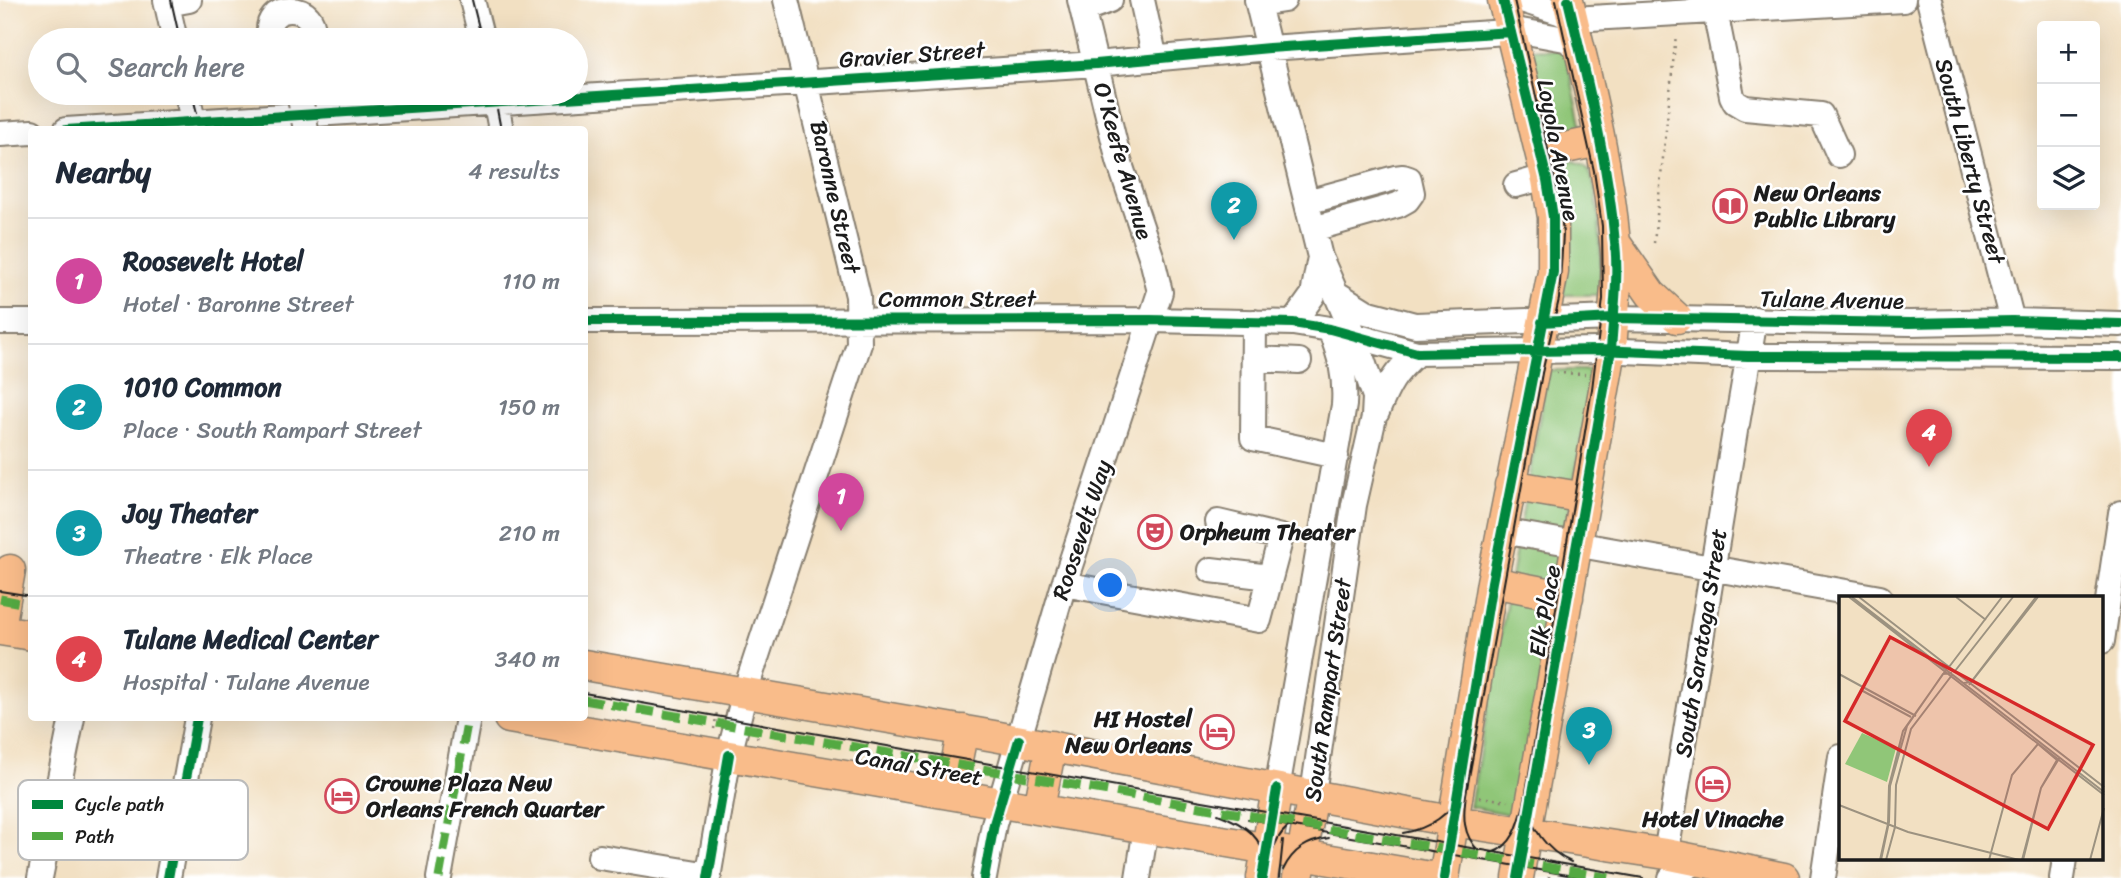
<!DOCTYPE html>
<meta charset="utf-8">
<style>
:root{--surface:#fff;--page:#f6f6f7;--text:#1f2937;--muted:#747a83;--line:#e0e1e3;--accent:#ea580c}
body{margin:0;font-family:Sriracha,sans-serif;background:var(--page);color:var(--text)}
.controls{position:absolute;right:21px;top:21px;display:grid;overflow:hidden;border-radius:7px;box-shadow:0 7px 28px #0002}
.controls button{width:63px;height:63px;display:grid;place-items:center;padding:0;border:0;border-bottom:2px solid var(--line);background:var(--surface);color:var(--text);font:35px sans-serif}
.you{position:absolute;left:1111px;top:586px;width:24px;height:24px;margin:-18px;border:5px solid #fff;border-radius:50%;background:#1a73e8;box-shadow:0 0 0 10px #1a73e833}
.badge{display:grid;place-items:center;width:46px;height:46px;border-radius:50%;background:var(--accent);color:#fff;font-size:23px;font-weight:700}
.pin{position:absolute;translate:-50% -58px;filter:drop-shadow(0 2px 4px #0008)}
.pin::after{content:'';position:absolute;top:37px;width:24px;height:21px;background:inherit;clip-path:polygon(0 0,100% 0,50% 100%)}
.list{margin:0;padding:0;list-style:none}
h2{display:flex;justify-content:space-between;align-items:center;height:91px;margin:0;padding:0 28px;font-size:30px}
h2 small{font-size:23px;font-weight:400;color:var(--muted)}
.list li{display:grid;grid-template-columns:46px 1fr auto;gap:21px;align-items:center;box-sizing:border-box;height:126px;padding:0 28px;border-top:2px solid var(--line)}
.list b{display:block;font-size:26px;white-space:nowrap}
.list p{margin:0;font-size:23px;white-space:nowrap;color:var(--muted)}
.list em{font-size:23px;font-style:normal;color:var(--muted)}
.icon{flex:none;width:38px;height:38px;fill:none;stroke:currentColor;stroke-width:2;stroke-linecap:round;stroke-linejoin:round}
.map{position:relative;flex:none;width:2121px;height:878px;overflow:hidden}
.search{position:absolute;background:var(--surface);box-shadow:0 7px 28px #0002;left:28px;top:28px;width:560px;height:77px;display:flex;align-items:center;gap:18px;box-sizing:border-box;padding:0 24px;border-radius:38px;color:var(--muted);font-size:26px}
.panel{position:absolute;background:var(--surface);box-shadow:0 7px 28px #0002;left:28px;top:126px;width:560px;height:595px;border-radius:7px}
.map>svg:first-child{display:block}
</style>
<div class="map">
<svg width="2121" height="878" viewBox="0 0 2121 878">
<rect width="100%" height="100%" fill="#fff"/>
<filter id="ink" filterUnits="userSpaceOnUse"><feTurbulence type="fractalNoise" baseFrequency=".0143" numOctaves="2"/><feDisplacementMap in="SourceGraphic" scale="14" xChannelSelector="R" yChannelSelector="G"/><feConvolveMatrix kernelMatrix="1 2 1 2 8 2 1 2 1" color-interpolation-filters="sRGB"/></filter>
<filter id="wash" filterUnits="userSpaceOnUse"><feTurbulence type="fractalNoise" baseFrequency=".00686" numOctaves="4" result="noise"/><feDisplacementMap in="SourceGraphic" scale="28" xChannelSelector="R" yChannelSelector="G"/><feGaussianBlur stdDeviation="1.57" result="paint"/><feColorMatrix in="noise" values="0 0 0 0 0 0 0 0 0 0 0 0 0 0 0 0 0 1.4 0 .05"/><feComposite in="paint" operator="in"/></filter>
<g filter="url(#wash)">
<rect width="100%" height="100%" fill="#f2e0c2"/>
<path fill="#90c678" stroke="#56714a" stroke-width="2" d="M 1531,49 L 1565,50 L 1582,128 L 1550,136 Z
M 1569,160 C 1573,161 1581,162 1584,165 C 1603,179 1601,271 1601,295 L 1563,295 L 1569,242 L 1563,193 L 1557,166 Z
M 1548,370 L 1593,370 L 1518,816 L 1470,807 Z"/>
</g>
<g filter="url(#ink)">
<g fill="none" stroke-linecap="round" stroke-linejoin="round">
<g stroke="#877e6f" stroke-width="28">
<path id="minor" d="M 166,0 L 175,40
M 472,0 L 482,40
M 1142,0 L 1155,59
M 1257,0 L 1320,257 L 1354,335 L 1375,397 L 1374,417 L 1354,505 L 1313,794
M 1522,0 L 1559,12 L 1573,19 L 1903,0
M 1929,0 L 2012,321
M 167,4 L 189,0
M 1258,4 L 1284,0
M 1083,10 L 1110,0
M 1715,11 L 1732,96 L 1735,102 L 1745,108 L 1821,115 L 1839,155
M 271,40 C 257,0 324,0 311,40
M 187,93 L 195,130
M 319,93 L 323,113
M 494,93 L 501,130
M 315,114 L 1096,64 L 1269,48 L 1521,31 L 1565,39 L 1579,48
M 66,130 L 299,115
M 0,134 L 32,132
M 1516,185 L 1546,177
M 1307,202 L 1395,178 L 1403,177 L 1409,179 L 1412,193 L 1407,200 L 1398,205 L 1313,229
M 1337,294 L 1366,312 L 1415,325 L 1613,318 L 1910,323 L 2012,321 L 2121,324
M 584,321 L 1150,320 L 1293,323 L 1330,329 L 1417,353 L 1598,350 L 1748,356 L 2121,357
M 0,322 L 32,322
M 1254,322 L 1253,438 L 1336,456
M 1293,323 L 1313,295 L 1320,257
M 1254,359 L 1299,361
M 1377,412 C 1388,385 1394,373 1417,353
M 1737,424 L 1755,319
M 1502,531 L 1880,598
M 1211,570 L 1270,577
M 1064,584 L 1259,620 L 1281,537 L 1218,522
M 2102,641 L 2121,513
M 1277,789 L 1344,405 C 1346,376 1340,355 1330,329
M 1666,854 L 1735,431
M 600,857 L 709,875
M 40,878 L 72,718
M 168,878 L 197,718
M 439,878 L 468,718
M 708,878 L 729,755 L 745,692 L 859,344 L 858,296 L 786,0
M 984,878 L 994,824 L 1064,584 L 1160,292 L 1152,259 L 1119,161 L 1080,0
M 1138,878 L 1146,828
M 1671,878 L 1679,871 L 1700,861
M 1823,878 L 1841,757
M 2062,878 L 2065,859"/>
</g>
<g stroke="#877e6f" stroke-width="33">
<path id="major" d="M 1541,153 L 1599,141
M 1616,244 L 1651,294 L 1677,318
M 1510,485 L 1585,498
M 1492,582 L 1568,597
M 0,628 L 10,570
M 0,630 L 32,635
M 584,665 L 994,736 L 1440,819 L 1666,854 L 1784,878
M 509,718 L 1436,878
M 950,794 L 963,730
M 1039,809 L 1051,746
M 1262,878 L 1277,789
M 1298,878 L 1313,794
M 1444,878 L 1492,582 L 1553,272 L 1553,217 L 1547,180 L 1503,0
M 1518,878 L 1611,350 C 1613,315 1619,278 1615,243 C 1608,161 1587,80 1568,0"/>
</g>
<path stroke="#877e6f" stroke-width="2.5" stroke-dasharray="2 5" stroke-linecap="butt" d="M 1654,243 L 1676,35
M 1556,373 L 1585,374
M 714,729 L 717,712
M 757,738 L 764,718
M 1480,797 L 1508,801
M 1422,852 L 1425,837
M 1549,878 L 1549,876"/>
<use href="#minor" stroke="#fff" stroke-width="24"/>
<use href="#major" stroke="#f9bc8a" stroke-width="30"/>
<path stroke="#1c1c1c" stroke-width="2" d="M 171,0 L 180,40
M 472,0 L 482,40
M 192,93 L 201,130
M 494,93 L 501,130
M 0,591 L 32,596
M 584,693 L 1643,878
M 1527,800 C 1529,827 1547,851 1571,862
M 1218,814 C 1245,824 1262,836 1267,866
M 1248,819 L 1585,878
M 1403,833 C 1429,829 1451,814 1463,790
M 1479,851 C 1462,835 1463,815 1466,794 L 1542,373 L 1559,299 L 1563,234 L 1560,202 L 1514,0
M 1491,853 C 1513,847 1519,824 1524,804 L 1592,389 L 1603,299 L 1602,226 L 1594,171 L 1556,0
M 1283,870 C 1293,849 1308,841 1329,838
M 1268,878 C 1271,858 1273,834 1293,824
M 1279,878 L 1283,840"/>
<g stroke="#877e6f" stroke-width="28" stroke-linecap="butt">
<path id="minor-bridge" d="M 299,93 L 306,130"/>
</g>
<use href="#minor-bridge" stroke="#fff" stroke-width="24"/>
<path stroke="#52a943" stroke-width="9" stroke-dasharray="18 9" stroke-linecap="butt" d="M 0,599 L 32,605
M 584,700 L 1609,878
M 439,878 L 468,718"/>
<g stroke="#fff" stroke-width="15">
<path id="cycleway" d="M 66,130 L 1096,64 L 1269,48 L 1511,32
M 584,321 L 1150,320 L 1293,323 L 1330,329 L 1417,353 L 1598,350 L 1748,356 L 2121,357
M 1542,322 L 1613,318 L 1910,323 L 2012,321 L 2121,324
M 168,878 L 197,718
M 708,878 L 729,755
M 984,878 L 994,824 L 1019,740
M 1262,878 L 1277,789
M 1444,878 L 1492,582 L 1553,272 L 1553,217 L 1547,180 L 1503,0
M 1518,878 L 1611,350 C 1613,315 1619,278 1615,243 C 1608,161 1587,80 1568,0"/>
</g>
<use href="#cycleway" stroke="#00873e" stroke-width="10"/>
</g>
</g>
<defs>
<g id="library-ring" transform="scale(1.75)"><circle r="9.5" fill="#fff" stroke="#d1495b" stroke-width="1.5"/><path d="M-6-4Q-3-5.5-.7-3.5V5Q-3 3-6 4ZM6-4Q3-5.5 .7-3.5V5Q3 3 6 4Z" fill="#d1495b"/></g>
<g id="theatre-ring" transform="scale(1.75)"><circle r="9.5" fill="#fff" stroke="#d1495b" stroke-width="1.5"/><path d="M-5-5.5Q0-4 5-5.5V0Q5 5 0 6Q-5 5-5 0ZM-3.3-2.5H-1v1.5H-3.3ZM1-2.5H3.3v1.5H1ZM-2.8 1Q0 5.5 2.8 1Z" fill="#d1495b"/></g>
<g id="hotel-ring" transform="scale(1.75)"><circle r="9.5" fill="#fff" stroke="#d1495b" stroke-width="1.5"/><path d="M-6-4.5h1.5V1H6V5H4.5V3h-9V5H-6ZM-4 0a1.8 1.8 0 1 1 3.6 0ZM.5 0V-2.5h3Q6-2.5 6 0Z" fill="#d1495b"/></g>
</defs>
<g fill-rule="evenodd">
<use href="#library-ring" x="1730" y="206"/>
<use href="#theatre-ring" x="1155" y="532"/>
<use href="#hotel-ring" x="1217" y="732"/>
<use href="#hotel-ring" x="1713" y="784"/>
<use href="#hotel-ring" x="342" y="796"/>
</g>
<g text-anchor="middle" dominant-baseline="central" stroke-width="5" stroke-linejoin="round" paint-order="stroke">
<g font-size="23" fill="#1c1c1c" stroke="#fff">
<text transform="translate(912 55) rotate(-4)">Gravier Street</text>
<text transform="translate(1558 150) rotate(79)">Loyola Avenue</text>
<text transform="translate(1123 161) rotate(74)">O'Keefe Avenue</text>
<text transform="translate(1970 161) rotate(75)">South Liberty Street</text>
<text transform="translate(835 197) rotate(77)">Baronne Street</text>
<text x="957" y="299">Common Street</text>
<text transform="translate(1832 300) rotate(1)">Tulane Avenue</text>
<text transform="translate(1082 530) rotate(-72)">Roosevelt Way</text>
<text transform="translate(1545 611) rotate(-80)">Elk Place</text>
<text transform="translate(1701 643) rotate(-81)">South Saratoga Street</text>
<text transform="translate(1328 690) rotate(-82)">South Rampart Street</text>
<text transform="translate(919 767) rotate(10)">Canal Street</text>
</g>
<g font-size="23" font-weight="bold" fill="#1c1c1c" stroke="#fff" text-anchor="start">
<text x="1754" y="193">New Orleans<tspan x="1754" dy="26">Public Library</tspan></text>
<text x="1180" y="532">Orpheum Theater</text>
<text x="1192" y="719" text-anchor="end">HI Hostel<tspan x="1192" dy="26">New Orleans</tspan></text>
<text x="366" y="783">Crowne Plaza New<tspan x="366" dy="26">Orleans French Quarter</tspan></text>
<text x="1713" y="819" text-anchor="middle">Hotel Vinache</text>
</g>
</g>
<g transform="translate(1839 596)">
<rect width="264" height="264" fill="#f2e0c2"/>
<path d="M 23,137 L 57,152 L 48,186 L 6,168 Z" fill="#90c678"/>
<path fill="none" stroke="#9c9280" stroke-width="2" d="M 10,1 L 265,199M 13,1 L 265,196M 20,1 L 265,191M 117,1 L 147,24M 110,71 L 163,1M 116,75 L 174,1M 0,78 L 77,120M 125,87 L 132,86 L 197,1M 130,89 L 199,1M 22,94 L 72,121M 0,209 L 69,236 L 180,264M 41,264 L 49,228 L 50,190 L 64,135 L 107,74M 42,264 L 50,226 L 51,190 L 68,130 L 104,78 L 113,77M 47,264 L 56,231 L 57,189 L 72,133 L 113,79M 150,264 L 173,179 L 199,148 L 218,164 L 202,192 L 183,264M 184,264 L 202,192 L 221,161M 251,264 L 265,212"/>
<path fill="#d62828" fill-opacity="0.15" stroke="#d62828" stroke-width="3.5" d="M 51,41 L 254,149 L 209,233 L 6,125 Z"/>
<rect width="264" height="264" fill="none" stroke="#1c1c1c" stroke-width="3.5"/>
</g>
<rect x="18" y="780" width="230" height="80" rx="10" fill="#fff" stroke="#bbb" stroke-width="2"/>
<rect x="32" y="800" width="31" height="9" fill="#00873e"/>
<rect x="32" y="832" width="31" height="8" fill="#52a943"/>
<g font-size="19" fill="#1c1c1c">
<text x="75" y="811">Cycle path</text>
<text x="75" y="843">Path</text>
</g>
</svg>
<div class="controls">
<button>+</button>
<button>−</button>
<button><svg class="icon" aria-label="layers" viewBox="0 0 24 24"><path d="M12 4l9 5-9 5-9-5zM3 14l9 5 9-5"/></svg></button>
</div>
<div class="you"></div>
<div class="pin badge" style="left:841px;top:531px;background:#d1479c">1</div>
<div class="pin badge" style="left:1234px;top:240px;background:#0f9aa8">2</div>
<div class="pin badge" style="left:1589px;top:765px;background:#0f9aa8">3</div>
<div class="pin badge" style="left:1929px;top:467px;background:#e0444e">4</div>
<div class="search"><svg class="icon" aria-label="search" viewBox="0 0 24 24"><circle cx="10" cy="10" r="6"/><path d="M15 15l6 6"/></svg>Search here</div>
<section class="panel">
<h2>Nearby<small>4 results</small></h2>
<ul class="list">
<li><span class="badge" style="background:#d1479c">1</span><div><b>Roosevelt Hotel</b><p>Hotel · Baronne Street</p></div><em>110 m</em></li>
<li><span class="badge" style="background:#0f9aa8">2</span><div><b>1010 Common</b><p>Place · South Rampart Street</p></div><em>150 m</em></li>
<li><span class="badge" style="background:#0f9aa8">3</span><div><b>Joy Theater</b><p>Theatre · Elk Place</p></div><em>210 m</em></li>
<li><span class="badge" style="background:#e0444e">4</span><div><b>Tulane Medical Center</b><p>Hospital · Tulane Avenue</p></div><em>340 m</em></li>
</ul>
</section>
</div>
